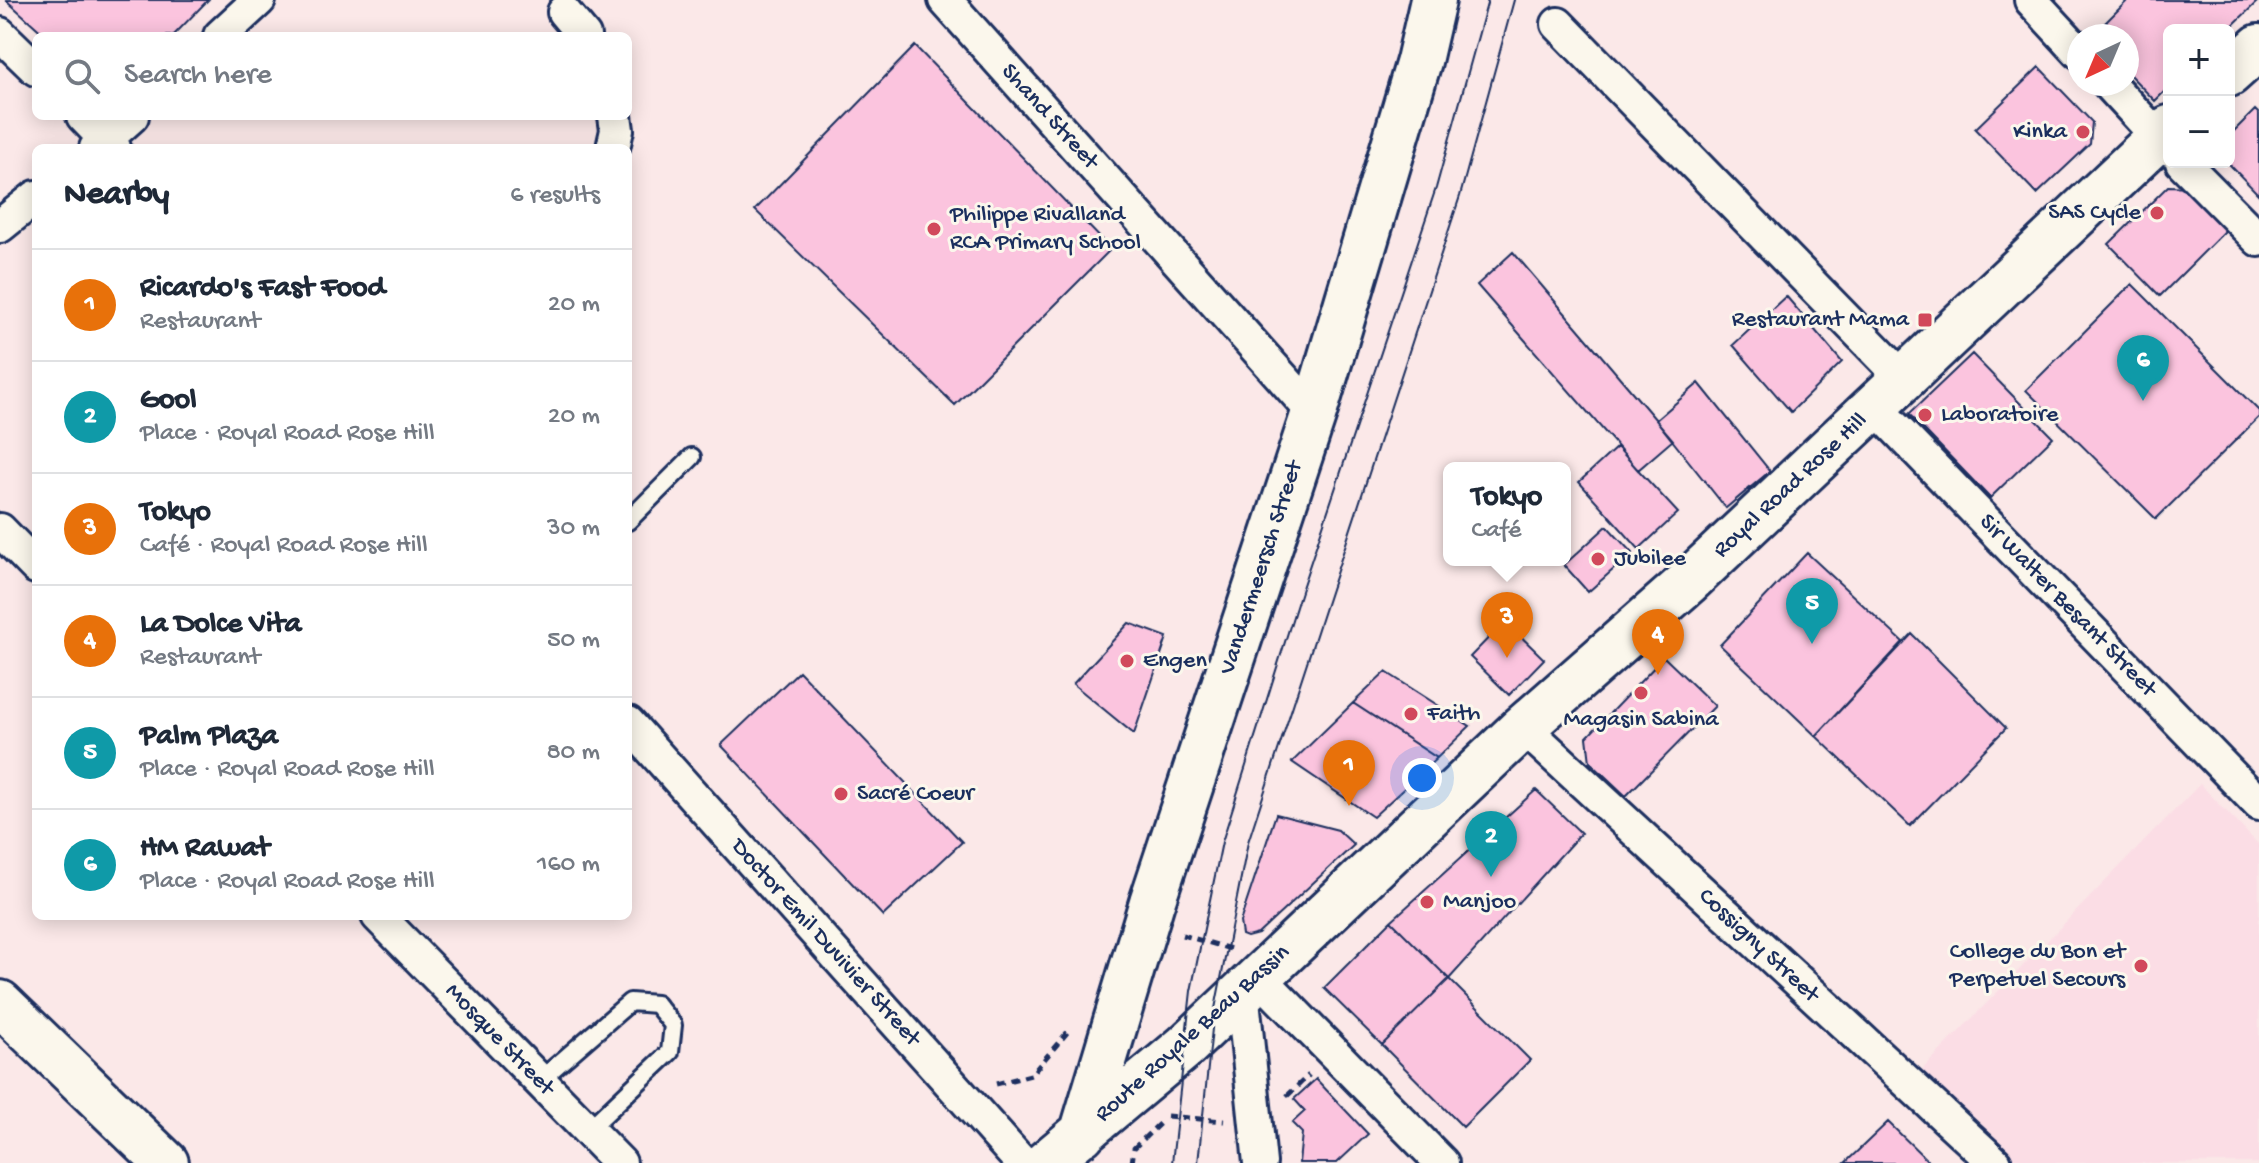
<!DOCTYPE html>
<meta charset="utf-8">
<style>
:root{--surface:#fff;--page:#f6f6f7;--text:#1f2937;--muted:#747a83;--line:#e0e1e3;--accent:#7c3aed}
body{margin:0;font-family:"Gochi Hand",sans-serif;background:var(--page);color:var(--text)}
.controls{position:absolute;right:24px;top:24px;display:grid;overflow:hidden;border-radius:12px;box-shadow:0 4px 20px #0003}
.controls button{width:72px;height:72px;display:grid;place-items:center;padding:0;border:0;border-bottom:2px solid var(--line);background:var(--surface);color:var(--text);font:40px sans-serif}
.compass{position:absolute;left:2067px;top:24px;width:72px;height:72px;border-radius:50%;background:var(--surface);box-shadow:0 4px 20px #0003;rotate:224deg}
.you{position:absolute;left:1422px;top:778px;width:28px;height:28px;margin:-20px;border:6px solid #fff;border-radius:50%;background:#1a73e8;box-shadow:0 0 0 12px #1a73e833}
.badge{display:grid;place-items:center;width:52px;height:52px;border-radius:50%;background:var(--accent);color:#fff;font-size:26px;font-weight:700}
.pin{position:absolute;translate:-50% -66px;filter:drop-shadow(0 2px 4px #0008)}
.pin::after{content:'';position:absolute;top:42px;width:28px;height:24px;background:inherit;clip-path:polygon(0 0,100% 0,50% 100%)}
.popup{position:absolute;left:1443px;top:462px;width:128px;height:104px;box-sizing:border-box;display:grid;place-content:center;border-radius:12px;background:var(--surface);filter:drop-shadow(0 2px 6px #0005);font-size:26px;white-space:nowrap;color:var(--muted)}
.popup b{font-size:30px;color:var(--text)}
.popup::after{content:'';position:absolute;left:50%;top:100%;margin-left:-16px;border:16px solid transparent;border-top-color:var(--surface)}
.list{margin:0;padding:0;list-style:none}
h2{display:flex;justify-content:space-between;align-items:center;height:104px;margin:0;padding:0 32px;font-size:34px}
h2 small{font-size:26px;font-weight:400;color:var(--muted)}
.list li{display:grid;grid-template-columns:52px 1fr auto;gap:24px;align-items:center;box-sizing:border-box;height:112px;padding:0 32px;border-top:2px solid var(--line)}
.list b{display:block;font-size:30px;white-space:nowrap}
.list p{margin:0;font-size:26px;white-space:nowrap;color:var(--muted)}
.list em{font-size:26px;font-style:normal;color:var(--muted)}
.icon{flex:none;width:44px;height:44px;fill:none;stroke:currentColor;stroke-width:2;stroke-linecap:round;stroke-linejoin:round}
.map{position:relative;flex:none;width:2259px;height:1163px;overflow:hidden}
.search{position:absolute;background:var(--surface);box-shadow:0 4px 20px #0003;left:32px;top:32px;width:600px;height:88px;display:flex;align-items:center;gap:20px;box-sizing:border-box;padding:0 28px;border-radius:12px;color:var(--muted);font-size:30px}
.panel{position:absolute;background:var(--surface);box-shadow:0 4px 20px #0003;left:32px;top:144px;width:600px;height:776px;border-radius:12px}
.map>svg:first-child{display:block}
</style>
<div class="map">
<svg width="2259" height="1163" viewBox="0 0 2259 1163">
<rect width="100%" height="100%" fill="#fbe8e8"/>
<filter id="ink" filterUnits="userSpaceOnUse"><feTurbulence type="fractalNoise" baseFrequency=".0125" numOctaves="2"/><feDisplacementMap in="SourceGraphic" scale="16" xChannelSelector="R" yChannelSelector="G"/><feConvolveMatrix kernelMatrix="1 2 1 2 8 2 1 2 1" color-interpolation-filters="sRGB"/></filter>
<g filter="url(#ink)">
<path fill="#fbdde5" d="M 2200,784 L 2259,845 L 2259,1163 L 1963,1163 L 1972,1152 L 1906,1086 Z"/>
<path fill="#fbc4de" stroke="#1b2f5e" stroke-width="2" d="M 6,0 L 208,0 L 173,36 L 46,36 Z
M 2128,0 L 2259,0 L 2228,30 L 2169,30 L 2169,87 L 2155,101 L 2127,72 L 2127,36 L 2092,36 Z
M 915,46 L 1111,249 L 955,405 L 755,210 Z
M 2039,67 L 2092,122 L 2090,144 L 2037,194 L 1975,129 Z
M 2255,110 L 2259,114 L 2259,195 L 2227,162 L 2229,136 Z
M 2168,186 L 2191,187 L 2230,226 L 2160,296 L 2109,244 Z
M 1513,252 L 1673,440 L 1638,470 L 1477,285 Z
M 2132,284 L 2259,411 L 2259,417 L 2156,519 L 2026,390 Z
M 1786,296 L 1842,362 L 1791,412 L 1733,345 Z
M 1972,354 L 2053,437 L 1990,498 L 1909,414 Z
M 1699,383 L 1770,471 L 1726,508 L 1656,420 Z
M 1617,447 L 1678,513 L 1639,549 L 1579,482 Z
M 1607,526 L 1632,553 L 1588,592 L 1564,565 Z
M 1807,553 L 1903,642 L 1816,736 L 1720,645 Z
M 1505,621 L 1544,659 L 1509,695 L 1470,657 Z
M 1129,623 L 1167,637 L 1134,734 L 1073,684 Z
M 1912,634 L 2006,728 L 1910,826 L 1816,736 Z
M 1664,657 L 1715,706 L 1626,796 L 1590,762 L 1587,737 Z
M 799,671 L 962,842 L 883,916 L 721,745 Z
M 1386,672 L 1470,726 L 1437,758 L 1353,703 Z
M 1353,703 L 1437,758 L 1373,817 L 1292,762 Z
M 1536,790 L 1581,833 L 1449,979 L 1391,921 Z
M 1276,814 L 1338,830 L 1354,845 L 1258,934 L 1247,937 L 1242,935 L 1240,922 Z
M 1391,921 L 1449,979 L 1382,1045 L 1324,988 Z
M 1449,979 L 1530,1060 L 1463,1127 L 1382,1045 Z
M 1316,1079 L 1368,1134 L 1337,1163 L 1299,1163 L 1302,1133 L 1292,1123 L 1305,1111 L 1294,1099 Z
M 1888,1122 L 1930,1163 L 1845,1163 Z"/>
<g fill="none" stroke-linecap="round" stroke-linejoin="round">
<g stroke="#1b2f5e" stroke-width="22">
<path id="lane" d="M 628,521 L 692,457
M 539,1081 L 630,1002 L 656,1004 L 673,1025 L 670,1052 L 588,1130"/>
</g>
<g stroke="#1b2f5e" stroke-width="38">
<path id="street" d="M 945,0 L 1314,413
M 2031,0 L 2079,52
M 564,12 L 584,36
M 1558,24 L 1904,379
M 0,34 L 36,69
M 220,36 L 259,0
M 2109,84 L 2169,149
M 83,116 L 114,148
M 96,148 L 132,116
M 613,148 L 617,130 L 615,116
M 2182,162 L 2259,240
M 0,226 L 36,197
M 1875,407 L 2259,804
M 0,530 L 36,567
M 628,723 L 1022,1163
M 1523,727 L 1995,1163
M 378,916 L 620,1163
M 1258,976 L 1442,1163
M 1242,990 L 1260,1163"/>
</g>
<g stroke="#1b2f5e" stroke-width="50">
<path id="secondary" d="M 0,1003 L 166,1163"/>
</g>
<g stroke="#1b2f5e" stroke-width="50">
<path id="primary" d="M 2229,74 L 2259,47
M 1082,1134 L 1152,902 L 1314,413 L 1419,61 L 1433,0
M 1046,1163 L 1186,1046 L 1523,727 L 1687,583 L 2169,128"/>
</g>
<path stroke="#1b2f5e" stroke-width="5" stroke-dasharray="8 6" stroke-linecap="butt" d="M 1182,935 L 1231,949
M 996,1084 L 1031,1075 L 1071,1028
M 1287,1096 L 1309,1075
M 1167,1116 L 1224,1121
M 1132,1163 L 1134,1148 L 1160,1123"/>
<use href="#lane" stroke="#fbf7ec" stroke-width="16"/>
<use href="#street" stroke="#fbf7ec" stroke-width="32"/>
<use href="#secondary" stroke="#fbf7ec" stroke-width="44"/>
<use href="#primary" stroke="#fbf7ec" stroke-width="44"/>
<path stroke="#1b2f5e" stroke-width="2" d="M 1172,1163 L 1191,991 L 1222,842 L 1301,591 L 1436,188 L 1488,0
M 1198,1163 L 1213,1019 L 1248,842 L 1460,196 L 1514,0"/>
</g>
</g>
<g fill="#d1495b" stroke="#fbf7ec" stroke-width="3">
<circle cx="2083" cy="132" r="8"/>
<circle cx="2157" cy="213" r="8"/>
<circle cx="934" cy="229" r="8"/>
<rect x="1917" y="312" width="16" height="16" rx="4"/>
<circle cx="1925" cy="415" r="8"/>
<circle cx="1598" cy="559" r="8"/>
<circle cx="1127" cy="661" r="8"/>
<circle cx="1641" cy="693" r="8"/>
<circle cx="1411" cy="714" r="8"/>
<circle cx="841" cy="794" r="8"/>
<circle cx="1427" cy="902" r="8"/>
<circle cx="2141" cy="966" r="8"/>
</g>
<g text-anchor="middle" dominant-baseline="central" stroke-width="6" stroke-linejoin="round" paint-order="stroke">
<g font-size="24" fill="#1b2f5e" stroke="#fbf7ec">
<text transform="translate(1049 117) rotate(48)">Shand Street</text>
<text transform="translate(1791 486) rotate(-43)">Royal Road Rose Hill</text>
<text transform="translate(1262 568) rotate(-72)">Vandermeersch Street</text>
<text transform="translate(2067 606) rotate(46)">Sir Walter Besant Street</text>
<text transform="translate(825 943) rotate(48)">Doctor Emil Duvivier Street</text>
<text transform="translate(1758 946) rotate(43)">Cossigny Street</text>
<text transform="translate(1193 1034) rotate(-42)">Route Royale Beau Bassin</text>
<text transform="translate(499 1040) rotate(46)">Mosque Street</text>
</g>
<g font-size="24" fill="#1b2f5e" stroke="#fbf7ec" text-anchor="start">
<text x="2067" y="132" text-anchor="end">Kinka</text>
<text x="2141" y="213" text-anchor="end">SAS Cycle</text>
<text x="950" y="215">Philippe Rivalland<tspan x="950" dy="28">RCA Primary School</tspan></text>
<text x="1909" y="320" text-anchor="end">Restaurant Mama</text>
<text x="1941" y="415">Laboratoire</text>
<text x="1614" y="559">Jubilee</text>
<text x="1143" y="661">Engen</text>
<text x="1427" y="714">Faith</text>
<text x="1641" y="720" text-anchor="middle">Magasin Sabina</text>
<text x="857" y="794">Sacré Coeur</text>
<text x="1443" y="902">Manjoo</text>
<text x="2125" y="952" text-anchor="end">College du Bon et<tspan x="2125" dy="28">Perpetuel Secours</tspan></text>
</g>
</g>
</svg>
<div class="controls">
<button>+</button>
<button>−</button>
</div>
<svg class="compass" viewBox="-18 -18 36 36"><path d="M0-13l5 13h-10z" fill="#e53935"/><path d="M0 13l5-13h-10z" fill="#747a83"/></svg>
<div class="you"></div>
<div class="pin badge" style="left:1349px;top:806px;background:#e8710a">1</div>
<div class="pin badge" style="left:1491px;top:877px;background:#0f9aa8">2</div>
<div class="pin badge" style="left:1507px;top:658px;background:#e8710a">3</div>
<div class="popup"><b>Tokyo</b>Café</div>
<div class="pin badge" style="left:1658px;top:675px;background:#e8710a">4</div>
<div class="pin badge" style="left:1812px;top:644px;background:#0f9aa8">5</div>
<div class="pin badge" style="left:2143px;top:401px;background:#0f9aa8">6</div>
<div class="search"><svg class="icon" aria-label="search" viewBox="0 0 24 24"><circle cx="10" cy="10" r="6"/><path d="M15 15l6 6"/></svg>Search here</div>
<section class="panel">
<h2>Nearby<small>6 results</small></h2>
<ul class="list">
<li><span class="badge" style="background:#e8710a">1</span><div><b>Ricardo's Fast Food</b><p>Restaurant</p></div><em>20 m</em></li>
<li><span class="badge" style="background:#0f9aa8">2</span><div><b>Gool</b><p>Place · Royal Road Rose Hill</p></div><em>20 m</em></li>
<li><span class="badge" style="background:#e8710a">3</span><div><b>Tokyo</b><p>Café · Royal Road Rose Hill</p></div><em>30 m</em></li>
<li><span class="badge" style="background:#e8710a">4</span><div><b>La Dolce Vita</b><p>Restaurant</p></div><em>50 m</em></li>
<li><span class="badge" style="background:#0f9aa8">5</span><div><b>Palm Plaza</b><p>Place · Royal Road Rose Hill</p></div><em>80 m</em></li>
<li><span class="badge" style="background:#0f9aa8">6</span><div><b>HM Rawat</b><p>Place · Royal Road Rose Hill</p></div><em>160 m</em></li>
</ul>
</section>
</div>
